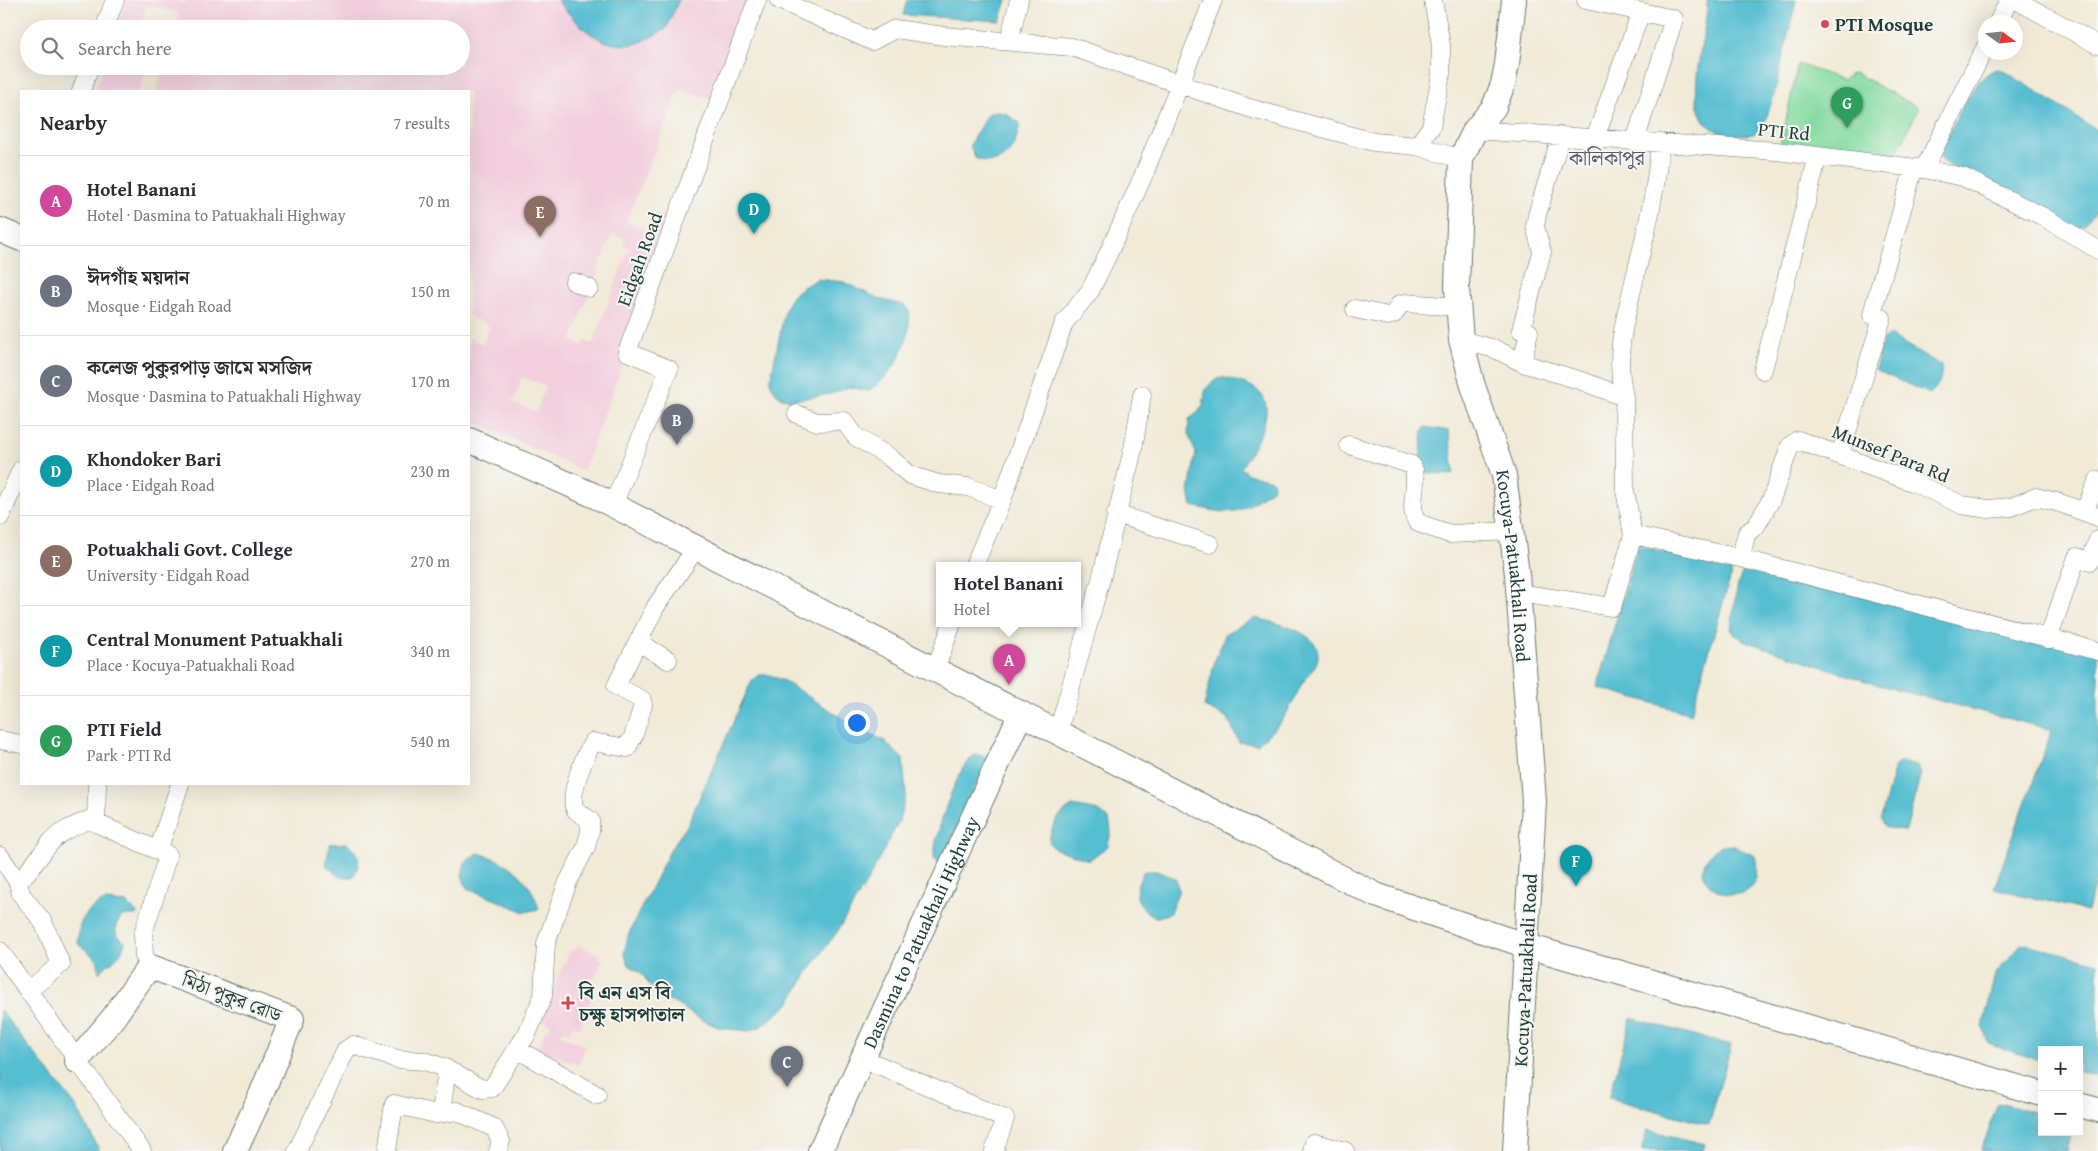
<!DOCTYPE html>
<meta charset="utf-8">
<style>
:root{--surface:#fff;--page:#f7f7f7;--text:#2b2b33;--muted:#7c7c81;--line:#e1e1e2;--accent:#d1495b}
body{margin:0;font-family:"Gentium Book Plus","Noto Serif Bengali",serif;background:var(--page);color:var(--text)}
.controls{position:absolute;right:15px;bottom:15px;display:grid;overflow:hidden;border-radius:0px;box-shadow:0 5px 20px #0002}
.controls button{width:45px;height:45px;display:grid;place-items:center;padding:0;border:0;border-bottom:1px solid var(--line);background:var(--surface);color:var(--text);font:25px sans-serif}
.compass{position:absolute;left:1978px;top:15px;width:45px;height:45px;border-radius:50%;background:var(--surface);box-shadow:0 5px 20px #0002;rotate:105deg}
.you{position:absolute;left:856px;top:722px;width:18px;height:18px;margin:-12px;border:4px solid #fff;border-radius:50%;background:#1a73e8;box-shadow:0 0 0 8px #1a73e833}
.badge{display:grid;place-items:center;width:32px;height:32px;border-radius:50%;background:var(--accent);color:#fff;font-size:16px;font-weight:700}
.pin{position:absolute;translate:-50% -41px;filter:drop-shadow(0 1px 2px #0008)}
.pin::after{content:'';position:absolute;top:26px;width:18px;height:15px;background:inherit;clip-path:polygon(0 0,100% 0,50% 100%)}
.popup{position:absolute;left:936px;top:562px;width:145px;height:65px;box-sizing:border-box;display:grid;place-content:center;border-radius:0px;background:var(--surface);filter:drop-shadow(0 1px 4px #0005);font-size:16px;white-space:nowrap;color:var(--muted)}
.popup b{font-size:19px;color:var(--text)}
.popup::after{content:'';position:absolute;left:50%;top:100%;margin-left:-10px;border:10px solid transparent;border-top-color:var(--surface)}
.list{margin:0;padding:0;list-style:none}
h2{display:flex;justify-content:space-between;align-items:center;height:65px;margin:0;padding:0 20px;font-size:21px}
h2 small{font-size:16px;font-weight:400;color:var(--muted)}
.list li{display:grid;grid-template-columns:32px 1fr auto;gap:15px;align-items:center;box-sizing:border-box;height:90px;padding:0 20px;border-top:1px solid var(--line)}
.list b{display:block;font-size:19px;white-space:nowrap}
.list p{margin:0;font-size:16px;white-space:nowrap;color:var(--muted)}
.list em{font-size:16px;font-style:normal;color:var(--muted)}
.icon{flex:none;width:28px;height:28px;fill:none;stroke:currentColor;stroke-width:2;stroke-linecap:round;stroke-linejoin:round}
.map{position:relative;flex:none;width:2098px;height:1151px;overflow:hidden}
.search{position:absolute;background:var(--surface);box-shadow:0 5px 20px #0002;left:20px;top:20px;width:450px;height:55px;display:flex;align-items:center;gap:12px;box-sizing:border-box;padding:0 18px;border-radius:28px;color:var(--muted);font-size:19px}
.panel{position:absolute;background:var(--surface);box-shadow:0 5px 20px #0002;left:20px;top:90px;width:450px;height:695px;border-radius:0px}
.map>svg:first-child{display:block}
</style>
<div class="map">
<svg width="2098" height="1151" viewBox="0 0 2098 1151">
<rect width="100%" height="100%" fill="#f6f6f2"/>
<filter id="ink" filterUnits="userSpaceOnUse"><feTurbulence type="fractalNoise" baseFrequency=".02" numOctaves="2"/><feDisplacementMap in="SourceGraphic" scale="10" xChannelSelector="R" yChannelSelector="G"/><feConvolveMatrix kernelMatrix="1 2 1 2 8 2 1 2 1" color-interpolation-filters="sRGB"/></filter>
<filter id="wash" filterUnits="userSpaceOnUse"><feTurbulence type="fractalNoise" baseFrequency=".0096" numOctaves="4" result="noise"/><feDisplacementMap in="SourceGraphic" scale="20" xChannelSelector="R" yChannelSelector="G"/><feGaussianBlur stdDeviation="1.12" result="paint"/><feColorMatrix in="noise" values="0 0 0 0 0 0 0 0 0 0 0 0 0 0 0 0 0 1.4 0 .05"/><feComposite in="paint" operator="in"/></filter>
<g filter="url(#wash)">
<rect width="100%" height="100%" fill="#f1ead7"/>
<path fill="#f3cfde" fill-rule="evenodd" d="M 127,0 L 170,0 L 184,4 L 186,0 L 757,0 L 583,471 L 469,419 L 469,338 L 483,344 L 490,326 L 469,316 L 469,91 L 156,91 L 163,66 L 461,66 L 461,29 L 162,29 L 163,25 L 174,28 L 179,13 L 147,5 L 141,23 L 160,29 L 117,29 ZM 680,88 L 713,101 L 666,218 L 653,213 L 646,230 L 626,222 ZM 612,234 L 626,239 L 624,245 L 629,247 L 593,344 L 585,341 L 583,346 L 571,341 ZM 522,377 L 545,386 L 536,412 L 512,403 Z
M 104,66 L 147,66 L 139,91 L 95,91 Z
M 578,945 L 600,955 L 599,959 L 603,960 L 595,979 L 592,977 L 589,983 L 597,986 L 579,1028 L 573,1025 L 569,1033 L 562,1030 L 560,1035 L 586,1046 L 578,1065 L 538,1048 L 546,1029 L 549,1030 L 551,1024 L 540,1019 L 571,949 L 575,950 Z"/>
<path fill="#85dca1" stroke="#528c6a" d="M 1798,64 L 1843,80 L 1852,73 L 1857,74 L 1919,108 L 1893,161 L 1780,147 Z"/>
<path fill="#54bed1" stroke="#3a7e82" d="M 557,0 L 679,0 L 666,29 C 656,34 644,42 634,44 C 600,50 577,24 557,0 Z
M 907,0 L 1007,0 L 1000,21 L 903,15 Z
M 1707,0 L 1796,0 L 1774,95 L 1765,122 L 1754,134 C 1662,146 1708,48 1707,0 Z
M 1996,69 L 2003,70 L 2098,131 L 2098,204 L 2093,215 L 2082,226 L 2069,227 L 1949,165 L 1941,159 L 1939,153 C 1951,130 1971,78 1996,69 Z
M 996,112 L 1005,113 L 1020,123 C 1016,148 1003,171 975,158 L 970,145 L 987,114 Z
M 818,279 L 844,282 L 879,299 L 904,305 L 909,310 C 912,341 895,375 868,391 L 850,387 L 831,394 L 792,400 L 782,398 L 776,393 L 770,382 L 785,310 C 791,292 802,287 818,279 Z
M 1888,336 L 1891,336 L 1941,365 C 1942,379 1940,384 1930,394 L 1875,370 L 1883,340 Z
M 1221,377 C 1231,380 1245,382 1254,388 C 1283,406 1252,449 1241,468 L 1248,474 L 1272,480 L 1273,488 C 1238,515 1235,516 1192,506 L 1189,491 L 1196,453 L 1188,434 L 1189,419 C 1192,417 1197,414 1199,411 C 1210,398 1196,390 1221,377 Z
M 1426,427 L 1449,431 L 1454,473 L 1452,475 L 1419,472 L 1423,431 Z
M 1638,545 L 1732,572 L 1691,714 L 1597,687 Z
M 1747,568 L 2098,652 L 2098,873 L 2087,911 L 1994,888 L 2052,730 L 1872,683 L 1751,643 L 1735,635 L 1731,629 C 1734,613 1735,577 1747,568 Z
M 1255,618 C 1273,622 1318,631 1318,654 C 1319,667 1305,677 1300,687 C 1288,714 1280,726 1257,744 L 1239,742 L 1228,718 L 1204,707 L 1215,660 L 1226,633 Z
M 759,675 L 770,675 L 784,681 L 858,728 L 885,741 L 903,759 L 906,795 L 899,821 L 868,880 L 837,932 L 810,969 L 788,1005 L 760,1027 L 748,1031 L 720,1028 L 700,1019 L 653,990 L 642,974 L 629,965 L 624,953 L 629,933 L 646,898 L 672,847 L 687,826 L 752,680 Z
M 975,755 L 985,756 L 987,761 L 941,863 L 934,860 C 933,839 957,764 975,755 Z
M 1901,762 L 1918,766 L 1921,773 L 1906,830 L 1886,828 L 1881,818 L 1895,766 Z
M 1072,806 L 1099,811 L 1109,819 L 1111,831 L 1108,846 L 1089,860 L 1053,848 L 1049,841 C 1052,824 1057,816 1072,806 Z
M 347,843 C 360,856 362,860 353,877 L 340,877 L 326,865 L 330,844 Z
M 1722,845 L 1734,846 L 1755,856 C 1772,927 1660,885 1722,845 Z
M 478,853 C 509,862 530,877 539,909 L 525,912 L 467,888 L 462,876 L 465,862 Z
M 1144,871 L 1156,871 L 1175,878 L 1179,890 L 1170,913 L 1155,918 C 1135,904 1131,893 1144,871 Z
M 105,901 L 127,903 L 137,913 L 136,915 L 122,916 L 116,925 L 116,933 L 125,942 C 121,959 110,961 99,973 L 98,961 L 78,943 C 77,923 86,908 105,901 Z
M 2022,943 L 2098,963 L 2098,1076 L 2079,1072 L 2079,1050 L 2042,1050 L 2042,1061 L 1988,1044 L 1983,1027 L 1995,974 Z
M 0,1010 L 75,1105 L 100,1151 L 0,1151 Z
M 1631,1018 L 1731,1045 L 1709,1125 L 1609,1098 Z
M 1998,1103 L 2042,1114 L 2042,1132 L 2071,1132 L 2066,1151 L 1981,1151 Z
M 1647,1130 L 1705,1144 L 1703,1151 L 1641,1151 Z"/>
</g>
<g filter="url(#ink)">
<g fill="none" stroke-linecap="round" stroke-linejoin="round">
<g stroke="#687a6d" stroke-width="19">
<path id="street" d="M 779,0 L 872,41 L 895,29 L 944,36 L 1072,47 L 1249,108 L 1374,142 L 1417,146 L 1461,159
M 1586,0 L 1674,19 L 1635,141
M 2016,0 L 2098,45
M 1998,22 L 2009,0
M 104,29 L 115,0
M 1009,41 L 1019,0
M 81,91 L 90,66
M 1475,130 L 1776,151 L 1924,169 L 1963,177 L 2042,216 L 2098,250
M 1595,138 L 1641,12
M 1417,146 L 1431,127 L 1441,74 L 1441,45 L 1433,0
M 1924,169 L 1986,46
M 574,282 L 589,288
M 1355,309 L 1388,316 L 1394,314 L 1400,304 L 1405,303 L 1458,307
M 1461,340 L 1495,349 L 1525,364 L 1582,381 L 1624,397 L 1625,490 L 1633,535
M 1522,362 L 1529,332 L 1521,330 L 1542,252 L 1535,226 L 1537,215 L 1561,136
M 1763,370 L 1818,156
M 1624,397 C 1614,351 1625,321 1635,277 C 1646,233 1657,188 1660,142
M 797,414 L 817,422 L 844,421 L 856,437 L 889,457 L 910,475 L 939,484 L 968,487 L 1002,500
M 1349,445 L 1412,465 C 1421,482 1406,508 1418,523 L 1450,534 L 1512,531
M 1840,455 L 1882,318 L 1872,315 L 1874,306 L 1914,168
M 613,505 L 669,369 L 627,352 L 757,0
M 2084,512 L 2098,480
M 1116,514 L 1210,544
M 0,517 L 21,470
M 1740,558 L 1747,533 L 1756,526 L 1771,500 L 1790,446 L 1798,440 L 1915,483 L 1962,505 L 1988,509 L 2011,507 L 2036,497 L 2060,503 L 2098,517
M 974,566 L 1002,500 L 1064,323 L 1090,291 L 1109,252 L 1144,174 L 1213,0
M 1518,593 L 1612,607 L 1633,535 L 1740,558 L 2098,651
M 2048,639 L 2077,557 L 2090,561 L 2098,540
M 638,642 L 668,660
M 935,670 L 952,624
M 1058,732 L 1101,579 L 1133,449 L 1142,395
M 0,740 L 21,744
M 97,784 L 96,823 L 168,855 L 143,934 L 144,956 L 151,967
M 158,851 L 180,784
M 0,856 L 18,882 L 21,894 L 43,922 L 61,964 L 28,991
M 18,882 C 32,869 39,856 51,842 C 62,829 81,824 95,817
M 0,951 L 142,1151
M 517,1049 L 597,1095
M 862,1058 L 1005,1119 L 994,1151
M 441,1112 L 447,1069
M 297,1151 L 346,1050 L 353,1045 L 397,1059 L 424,1061 L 443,1067 L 482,1089 L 492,1088 L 527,1034 L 543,996 L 546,943 L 568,882 L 586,847 L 590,831 L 590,820 C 586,817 578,813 575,809 C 568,795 585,755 593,742 L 627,748 L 633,737 L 643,705 L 642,700 L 616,686 L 656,606 L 696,548
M 387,1151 L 394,1104 L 436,1114 L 457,1111 L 494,1128 L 501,1141 L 498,1151
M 1312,1151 L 1314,1143 L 1345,1151"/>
</g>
<g stroke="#687a6d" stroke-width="26">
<g id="secondary">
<path id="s1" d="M 1514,0 L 1507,64 L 1503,84 L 1494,107 L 1475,130 L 1461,159 L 1457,288 L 1461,340 L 1473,386 L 1504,475 L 1517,574 L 1534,801 L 1515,1151"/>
<path d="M 0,230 L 21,239"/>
<path d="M 469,440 L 593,495 L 1376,895 L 1527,946 L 2042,1094"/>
<path d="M 77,1061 L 113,1018 L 146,971 L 151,967 L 292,1019 L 261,1095 L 235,1151"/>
<path d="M 2079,1105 L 2098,1110"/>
<path id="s2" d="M 820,1151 L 1021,713"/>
</g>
</g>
<use href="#street" stroke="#fff" stroke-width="18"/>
<use href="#secondary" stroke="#fff" stroke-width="24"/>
</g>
</g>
<g fill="#d1495b" stroke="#f6f6f2" stroke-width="2">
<circle cx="1825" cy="24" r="5"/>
<path d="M565.5 995.5h5v5h5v5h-5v5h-5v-5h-5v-5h5z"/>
</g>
<g text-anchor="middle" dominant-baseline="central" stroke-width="4" stroke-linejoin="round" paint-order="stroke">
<g font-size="19" font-weight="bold" fill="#1f3d34" stroke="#f6f6f2" text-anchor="start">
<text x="1835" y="24">PTI Mosque</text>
<text x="579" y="992">বি এন এস বি<tspan x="579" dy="22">চক্ষু হাসপাতাল</tspan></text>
</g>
<g font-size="19" fill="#1f3d34" stroke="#f6f6f2">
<text transform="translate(1784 131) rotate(6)">PTI Rd</text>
<text transform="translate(639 259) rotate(-70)">Eidgah Road</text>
<text transform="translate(1891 453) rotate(22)">Munsef Para Rd</text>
<text stroke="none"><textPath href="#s1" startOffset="586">Kocuya-Patuakhali Road</textPath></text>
<text stroke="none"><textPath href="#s2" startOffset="241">Dasmina to Patuakhali Highway</textPath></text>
<text transform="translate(1525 970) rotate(-87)">Kocuya-Patuakhali Road</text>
<text transform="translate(232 997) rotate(21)">মিঠা পুকুর রোড</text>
</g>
<g font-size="20" fill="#575b6b" stroke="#f6f6f2">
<text x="1607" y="157">কালিকাপুর</text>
</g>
</g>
</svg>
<div class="controls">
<button>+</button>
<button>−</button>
</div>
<svg class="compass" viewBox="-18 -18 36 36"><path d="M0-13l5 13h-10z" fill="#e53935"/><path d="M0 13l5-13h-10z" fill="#7c7c81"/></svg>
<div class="you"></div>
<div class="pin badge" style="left:1009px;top:685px;background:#d1479c">A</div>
<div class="popup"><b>Hotel Banani</b>Hotel</div>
<div class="pin badge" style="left:677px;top:445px;background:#6b7280">B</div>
<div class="pin badge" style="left:787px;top:1087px;background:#6b7280">C</div>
<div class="pin badge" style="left:754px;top:234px;background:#0f9aa8">D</div>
<div class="pin badge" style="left:540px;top:237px;background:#8d6e63">E</div>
<div class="pin badge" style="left:1576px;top:886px;background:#0f9aa8">F</div>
<div class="pin badge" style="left:1847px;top:128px;background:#2e9e5b">G</div>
<div class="search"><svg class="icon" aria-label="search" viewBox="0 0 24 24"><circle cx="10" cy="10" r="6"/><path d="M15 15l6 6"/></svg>Search here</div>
<section class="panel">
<h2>Nearby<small>7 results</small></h2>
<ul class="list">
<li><span class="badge" style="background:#d1479c">A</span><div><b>Hotel Banani</b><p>Hotel · Dasmina to Patuakhali Highway</p></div><em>70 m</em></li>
<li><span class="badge" style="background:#6b7280">B</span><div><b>ঈদগাঁহ ময়দান</b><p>Mosque · Eidgah Road</p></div><em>150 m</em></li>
<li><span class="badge" style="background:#6b7280">C</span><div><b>কলেজ পুকুরপাড় জামে মসজিদ</b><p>Mosque · Dasmina to Patuakhali Highway</p></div><em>170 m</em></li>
<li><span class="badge" style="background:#0f9aa8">D</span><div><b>Khondoker Bari</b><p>Place · Eidgah Road</p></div><em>230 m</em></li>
<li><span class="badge" style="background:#8d6e63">E</span><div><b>Potuakhali Govt. College</b><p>University · Eidgah Road</p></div><em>270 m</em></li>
<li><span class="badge" style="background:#0f9aa8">F</span><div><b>Central Monument Patuakhali</b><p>Place · Kocuya-Patuakhali Road</p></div><em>340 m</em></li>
<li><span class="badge" style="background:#2e9e5b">G</span><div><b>PTI Field</b><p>Park · PTI Rd</p></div><em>540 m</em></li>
</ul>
</section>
</div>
